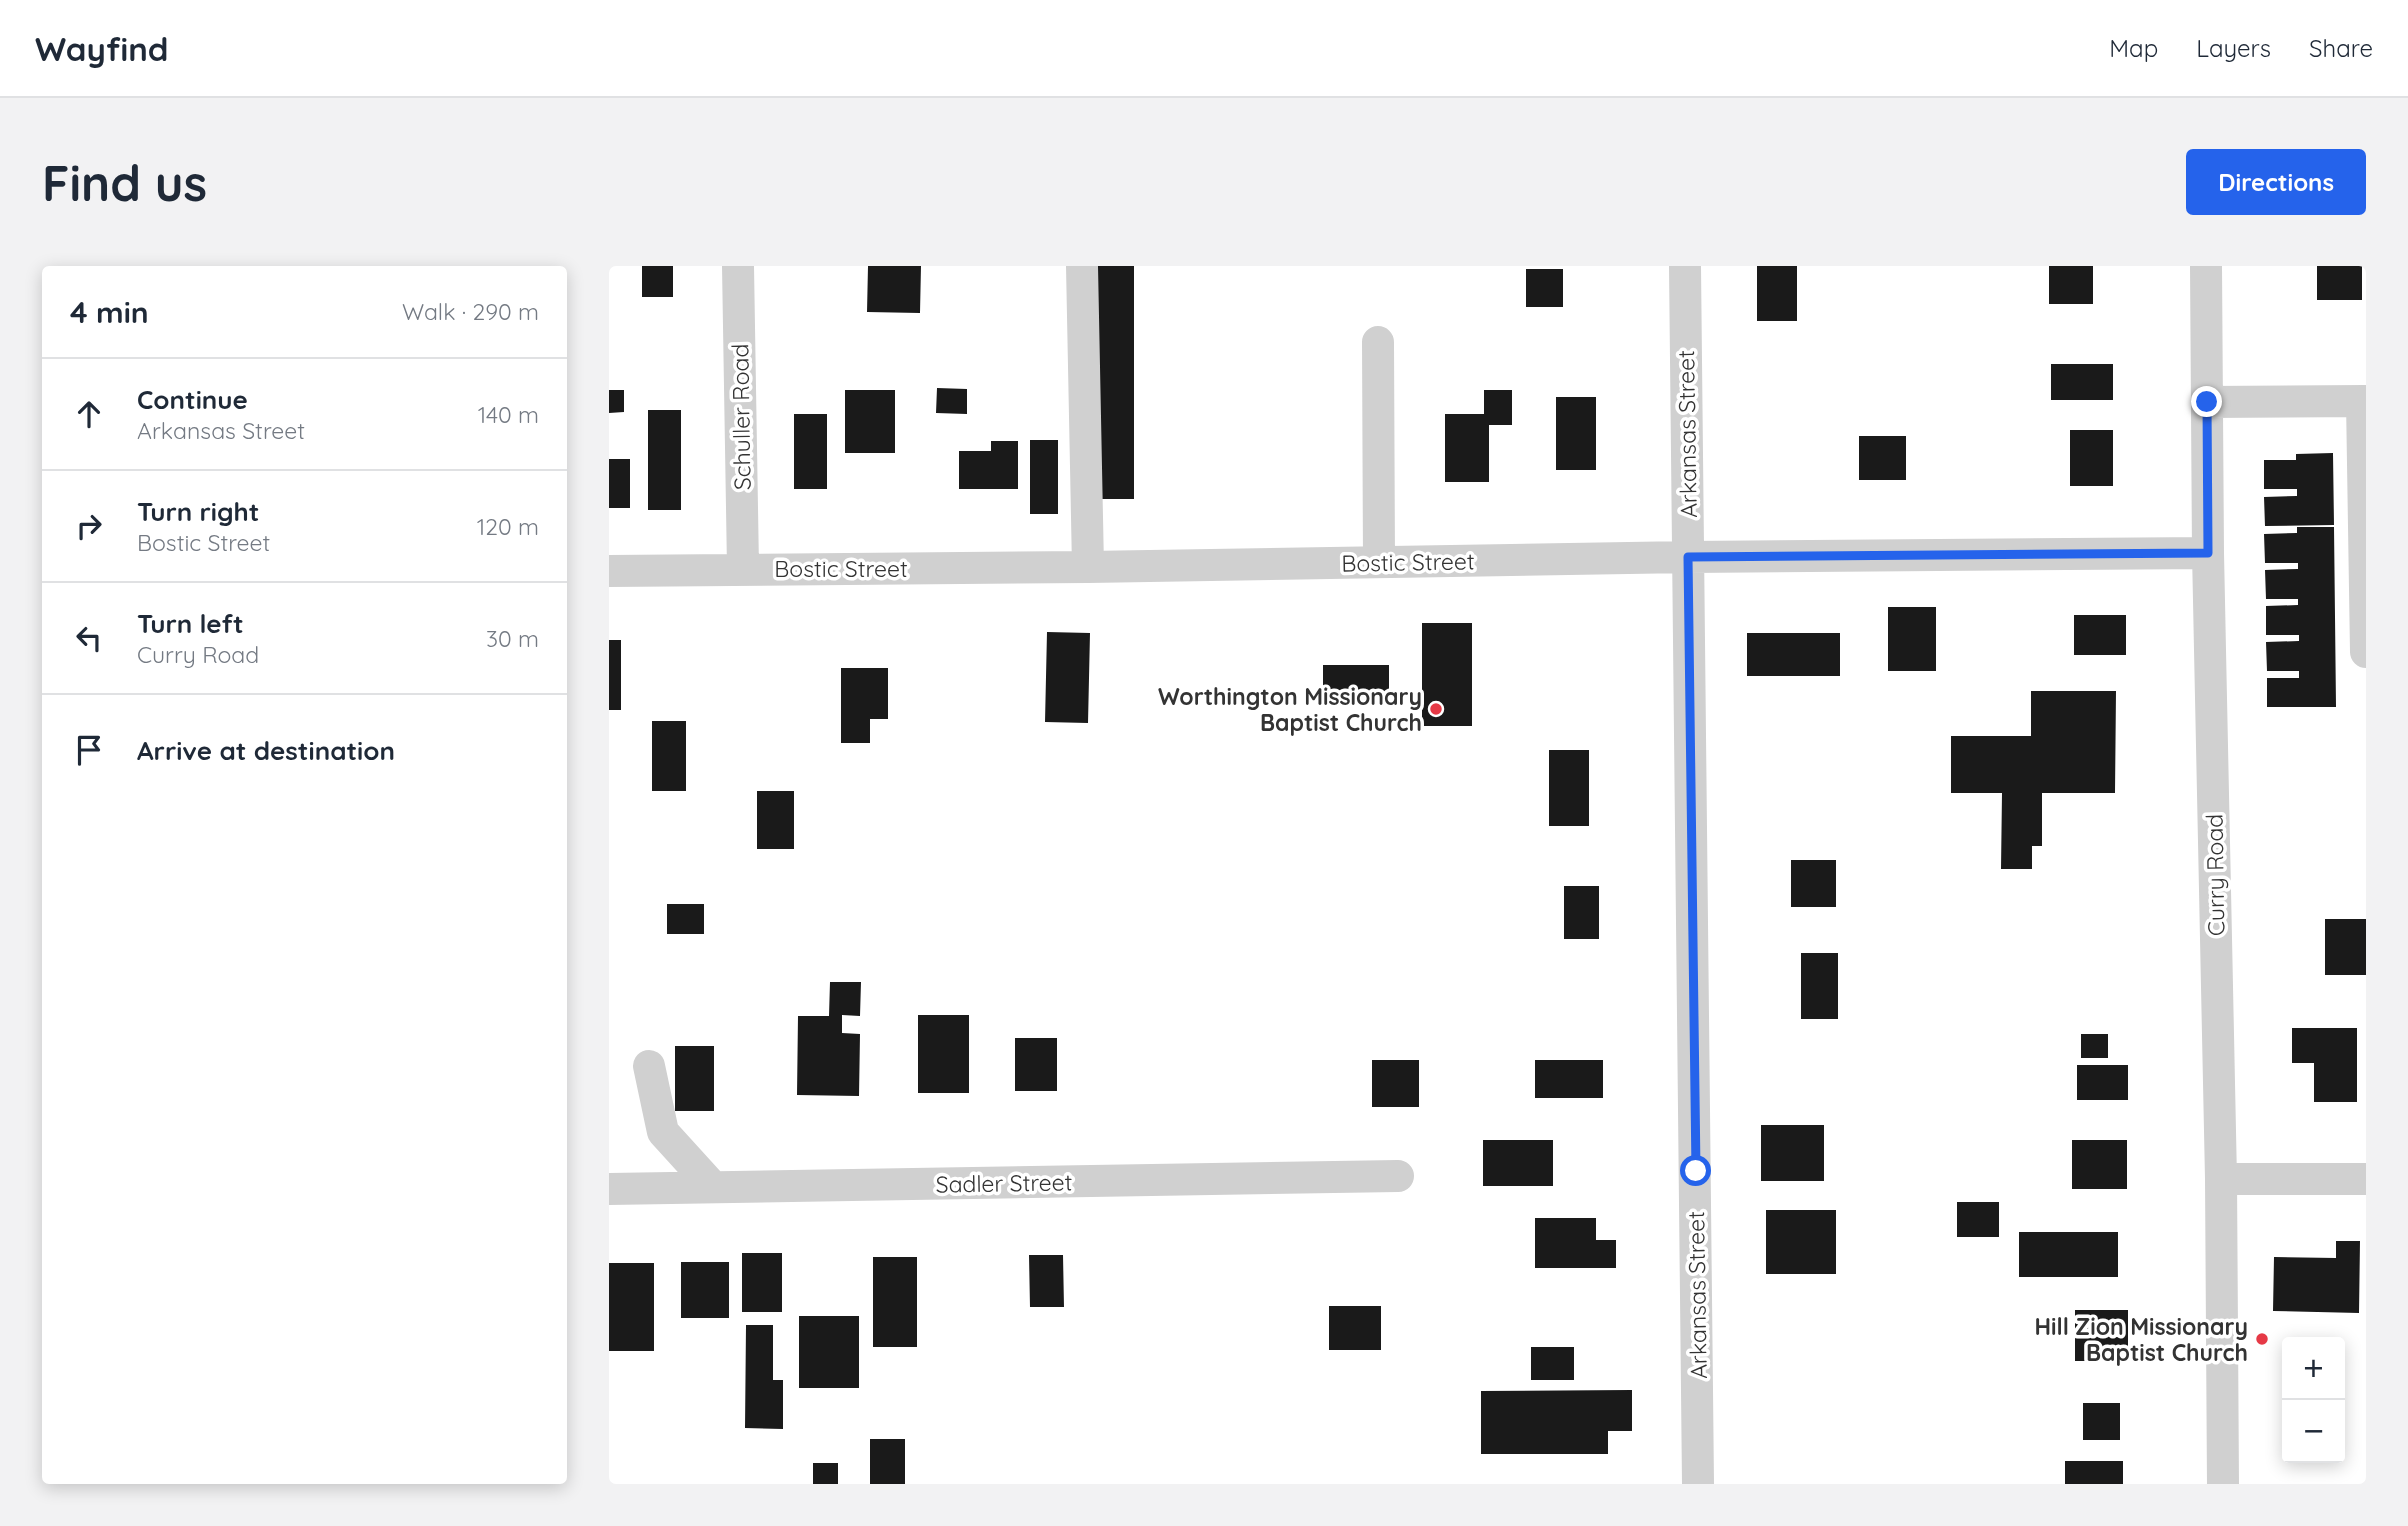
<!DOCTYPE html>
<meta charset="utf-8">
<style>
:root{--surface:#fff;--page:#f2f2f3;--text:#1f2937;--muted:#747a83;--line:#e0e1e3;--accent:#2563eb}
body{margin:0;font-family:Quicksand,sans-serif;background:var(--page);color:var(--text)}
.controls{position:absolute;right:21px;bottom:21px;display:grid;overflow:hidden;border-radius:7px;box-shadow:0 4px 18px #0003}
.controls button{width:63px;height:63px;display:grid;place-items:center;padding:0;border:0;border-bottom:2px solid var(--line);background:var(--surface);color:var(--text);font:35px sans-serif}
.stop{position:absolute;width:21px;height:21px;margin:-16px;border:5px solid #2563eb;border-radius:50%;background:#fff}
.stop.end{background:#2563eb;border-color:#fff;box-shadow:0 2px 7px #0008}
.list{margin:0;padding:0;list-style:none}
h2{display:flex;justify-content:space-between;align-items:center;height:91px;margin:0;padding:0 28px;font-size:30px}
h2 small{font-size:23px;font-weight:400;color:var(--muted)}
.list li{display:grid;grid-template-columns:46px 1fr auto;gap:21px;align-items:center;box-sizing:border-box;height:112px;padding:0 28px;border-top:2px solid var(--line)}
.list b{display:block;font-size:26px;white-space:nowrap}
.list p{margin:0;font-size:23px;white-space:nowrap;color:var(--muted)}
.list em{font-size:23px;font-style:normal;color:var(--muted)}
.icon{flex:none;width:38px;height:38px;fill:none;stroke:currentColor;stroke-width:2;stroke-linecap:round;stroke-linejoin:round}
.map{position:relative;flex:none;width:1757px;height:1218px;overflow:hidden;border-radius:7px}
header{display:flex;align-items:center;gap:42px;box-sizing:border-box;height:98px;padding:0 35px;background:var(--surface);border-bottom:2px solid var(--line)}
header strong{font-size:33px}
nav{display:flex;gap:38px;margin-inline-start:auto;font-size:24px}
.intro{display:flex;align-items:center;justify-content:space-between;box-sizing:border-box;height:168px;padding:0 42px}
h1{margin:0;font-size:49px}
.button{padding:18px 32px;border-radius:7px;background:var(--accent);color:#fff;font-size:24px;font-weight:700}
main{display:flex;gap:42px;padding:0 42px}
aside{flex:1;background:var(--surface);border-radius:7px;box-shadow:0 4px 18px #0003}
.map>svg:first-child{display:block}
</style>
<header>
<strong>Wayfind</strong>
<nav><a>Map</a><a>Layers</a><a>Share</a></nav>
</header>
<div class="intro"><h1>Find us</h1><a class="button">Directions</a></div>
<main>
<aside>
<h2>4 min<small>Walk · 290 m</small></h2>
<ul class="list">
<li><svg class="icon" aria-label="ahead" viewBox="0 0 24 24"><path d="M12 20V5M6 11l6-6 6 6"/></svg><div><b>Continue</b><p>Arkansas Street</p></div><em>140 m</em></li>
<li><svg class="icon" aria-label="right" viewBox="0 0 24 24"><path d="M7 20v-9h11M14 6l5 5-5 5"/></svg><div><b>Turn right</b><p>Bostic Street</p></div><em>120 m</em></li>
<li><svg class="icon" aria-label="left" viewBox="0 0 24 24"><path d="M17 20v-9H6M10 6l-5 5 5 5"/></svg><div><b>Turn left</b><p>Curry Road</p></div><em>30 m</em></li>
<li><svg class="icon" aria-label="arrive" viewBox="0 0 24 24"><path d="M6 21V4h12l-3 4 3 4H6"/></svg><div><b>Arrive at destination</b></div></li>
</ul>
</aside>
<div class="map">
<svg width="1757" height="1218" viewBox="0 0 1757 1218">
<rect width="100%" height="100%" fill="#fff"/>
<path fill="#1a1a1a" d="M 33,0 L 64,0 L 64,31 L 33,31 Z
M 259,0 L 312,0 L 311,47 L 258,46 Z
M 485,0 L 525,0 L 525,233 L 485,233 Z
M 1148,0 L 1188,0 L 1188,55 L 1148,55 Z
M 1440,0 L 1484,0 L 1484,38 L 1440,38 Z
M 1708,0 L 1753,0 L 1753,34 L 1708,34 Z
M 917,3 L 954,3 L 954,41 L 917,41 Z
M 1442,98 L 1504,98 L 1504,134 L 1442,134 Z
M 328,122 L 358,123 L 358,148 L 327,147 Z
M 0,124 L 15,124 L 15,146 L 0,147 Z
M 236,124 L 286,124 L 286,187 L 236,187 Z
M 875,124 L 903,124 L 903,159 L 880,159 L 880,216 L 836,216 L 836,148 L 875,148 Z
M 947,131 L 987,131 L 987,204 L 947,204 Z
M 39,144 L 72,144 L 72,244 L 39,244 Z
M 185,148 L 218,148 L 218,223 L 185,223 Z
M 1461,164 L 1504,164 L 1504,220 L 1461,220 Z
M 1250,170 L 1297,170 L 1297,214 L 1250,214 Z
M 421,174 L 449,174 L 449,248 L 421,248 Z
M 382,175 L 409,175 L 409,223 L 350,223 L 350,185 L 382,185 Z
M 1724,187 L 1725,259 L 1656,260 L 1655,231 L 1688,230 L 1688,223 L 1655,223 L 1655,194 L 1687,194 L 1687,188 Z
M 0,193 L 21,193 L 21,242 L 0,242 Z
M 1688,261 L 1725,261 L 1727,441 L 1658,441 L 1658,412 L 1690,412 L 1690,405 L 1658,405 L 1657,376 L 1690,375 L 1690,369 L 1657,369 L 1657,340 L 1689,339 L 1689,333 L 1657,333 L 1656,304 L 1689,303 L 1689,297 L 1656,297 L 1655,268 L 1688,267 Z
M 1279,341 L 1327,341 L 1327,405 L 1279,405 Z
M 1465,349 L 1517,349 L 1517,389 L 1465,389 Z
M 813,357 L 863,357 L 863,460 L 813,460 Z
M 438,366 L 481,367 L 479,457 L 436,456 Z
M 1138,367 L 1231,367 L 1231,410 L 1138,410 Z
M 0,374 L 12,374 L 12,444 L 0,444 Z
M 714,399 L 780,399 L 780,437 L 714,437 Z
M 232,402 L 279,402 L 279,453 L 261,453 L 261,477 L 232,477 Z
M 1422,425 L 1507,425 L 1506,527 L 1433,527 L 1433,580 L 1423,580 L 1423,603 L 1392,603 L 1393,527 L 1342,527 L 1342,470 L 1422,470 Z
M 43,455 L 77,455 L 77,525 L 43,525 Z
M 940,484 L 980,484 L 980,560 L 940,560 Z
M 148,525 L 185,525 L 185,583 L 148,583 Z
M 1182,594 L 1227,594 L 1227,641 L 1182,641 Z
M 955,620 L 990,620 L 990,673 L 955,673 Z
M 58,638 L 95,638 L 95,668 L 58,668 Z
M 1716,653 L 1757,653 L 1757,709 L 1716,709 Z
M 1192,687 L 1229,687 L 1229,753 L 1192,753 Z
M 221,716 L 252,716 L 251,750 L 233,749 L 233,767 L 251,768 L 250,830 L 188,829 L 189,750 L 220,750 Z
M 309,749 L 360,749 L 360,827 L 309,827 Z
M 1683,762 L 1748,762 L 1748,836 L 1705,836 L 1705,797 L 1683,797 Z
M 1472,768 L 1499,768 L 1499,792 L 1472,792 Z
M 406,772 L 448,772 L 448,825 L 406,825 Z
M 66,780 L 105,780 L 105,845 L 66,845 Z
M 763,794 L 810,794 L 810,841 L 763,841 Z
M 926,794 L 994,794 L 994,832 L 926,832 Z
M 1468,799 L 1519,799 L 1519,834 L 1468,834 Z
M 1152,859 L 1215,859 L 1215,915 L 1152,915 Z
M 874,874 L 944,874 L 944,920 L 874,920 Z
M 1463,874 L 1518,874 L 1518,923 L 1463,923 Z
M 1348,936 L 1390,936 L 1390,971 L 1348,971 Z
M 1157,944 L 1227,944 L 1227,1008 L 1157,1008 Z
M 926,952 L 987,952 L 987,974 L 1007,974 L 1007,1002 L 926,1002 Z
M 1410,966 L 1509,966 L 1509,1011 L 1410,1011 Z
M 1727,975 L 1751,975 L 1750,1047 L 1664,1045 L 1665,991 L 1727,992 Z
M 133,987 L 173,987 L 173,1046 L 133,1046 Z
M 420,989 L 454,989 L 455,1041 L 421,1041 Z
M 264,991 L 308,991 L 308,1081 L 264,1081 Z
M 72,996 L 120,996 L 120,1052 L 72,1052 Z
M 0,997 L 45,997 L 45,1085 L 0,1085 Z
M 720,1040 L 772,1040 L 772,1084 L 720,1084 Z
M 1466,1044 L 1519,1044 L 1519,1095 L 1466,1095 Z
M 190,1050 L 250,1050 L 250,1122 L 190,1122 Z
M 137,1059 L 164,1059 L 164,1114 L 174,1114 L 174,1163 L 136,1162 Z
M 922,1081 L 965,1081 L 965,1114 L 922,1114 Z
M 1023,1124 L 1023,1165 L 999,1165 L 999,1188 L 872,1188 L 872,1125 Z
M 1474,1137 L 1511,1137 L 1511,1174 L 1474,1174 Z
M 261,1173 L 296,1173 L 296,1218 L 261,1218 Z
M 1456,1195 L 1514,1195 L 1514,1218 L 1456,1218 Z
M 204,1197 L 229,1197 L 229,1218 L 204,1218 Z"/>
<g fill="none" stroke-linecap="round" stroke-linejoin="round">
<path stroke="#d0d0d0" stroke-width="32" d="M 129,0 L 134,302
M 473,0 L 479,301
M 1076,0 L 1089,1218
M 1597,0 L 1599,287 L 1612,913 L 1614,1218
M 769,76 L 770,296
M 1753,135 L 1757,386
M 1598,136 L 1757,135
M 0,305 L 479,301 L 1079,291 L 1599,287
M 40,800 L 54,866 L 104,921
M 1612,913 L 1757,913
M 0,923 L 789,910"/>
</g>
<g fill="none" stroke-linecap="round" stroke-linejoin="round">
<path stroke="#2563eb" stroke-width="9" d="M 1087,905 L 1079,291 L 1599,287 L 1598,136"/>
</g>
<g fill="#e63946" stroke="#fff" stroke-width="2.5">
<circle cx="827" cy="443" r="7"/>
<circle cx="1653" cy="1073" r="7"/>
</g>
<g text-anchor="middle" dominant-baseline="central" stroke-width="7" stroke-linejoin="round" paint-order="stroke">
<g font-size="23" fill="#333" stroke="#fff">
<text transform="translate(132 151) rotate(-91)">Schuller Road</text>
<text transform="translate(1078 168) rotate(-91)">Arkansas Street</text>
<text transform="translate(799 296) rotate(-1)">Bostic Street</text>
<text x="232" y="302">Bostic Street</text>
<text transform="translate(1606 609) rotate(-91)">Curry Road</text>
<text transform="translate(395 917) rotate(-1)">Sadler Street</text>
<text transform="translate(1088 1029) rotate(-91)">Arkansas Street</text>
</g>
<g font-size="23" font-weight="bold" fill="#333" stroke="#fff" text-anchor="end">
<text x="813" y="430">Worthington Missionary<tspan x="813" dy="26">Baptist Church</tspan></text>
<text x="1639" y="1060">Hill Zion Missionary<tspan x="1639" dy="26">Baptist Church</tspan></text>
</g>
</g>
</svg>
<div class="controls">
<button>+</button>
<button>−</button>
</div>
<div class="stop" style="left:1087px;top:905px"></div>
<div class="stop end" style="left:1598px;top:136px"></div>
</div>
</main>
